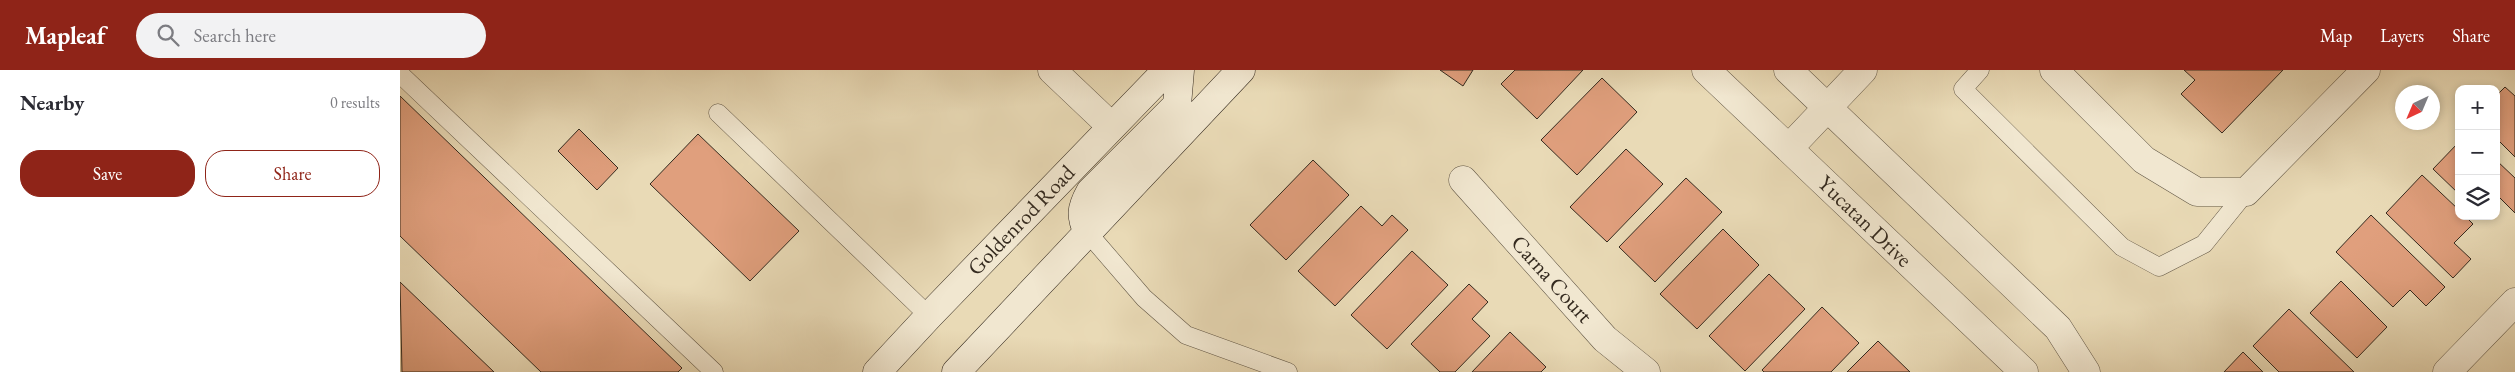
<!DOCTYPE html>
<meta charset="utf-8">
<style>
:root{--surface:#fff;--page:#f2f2f3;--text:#2b2b33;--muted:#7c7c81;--line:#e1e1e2;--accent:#8f2418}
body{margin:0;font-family:"EB Garamond",serif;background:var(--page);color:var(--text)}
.controls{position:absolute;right:15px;top:15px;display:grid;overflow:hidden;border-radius:10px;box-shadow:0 2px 8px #0003}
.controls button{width:45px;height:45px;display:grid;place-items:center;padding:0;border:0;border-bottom:1px solid var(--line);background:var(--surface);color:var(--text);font:25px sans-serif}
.compass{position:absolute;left:1995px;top:15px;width:45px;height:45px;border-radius:50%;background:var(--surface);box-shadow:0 2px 8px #0003;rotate:224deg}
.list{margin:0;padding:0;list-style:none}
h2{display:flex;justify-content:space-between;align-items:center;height:65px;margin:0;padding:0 20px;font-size:21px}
h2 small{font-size:16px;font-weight:400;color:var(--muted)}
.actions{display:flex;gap:10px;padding:15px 20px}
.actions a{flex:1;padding:11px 0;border:1px solid var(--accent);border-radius:20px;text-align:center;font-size:18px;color:var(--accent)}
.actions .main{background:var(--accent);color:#fff}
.icon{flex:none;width:28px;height:28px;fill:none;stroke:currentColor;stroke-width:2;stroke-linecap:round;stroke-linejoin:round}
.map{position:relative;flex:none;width:2115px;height:302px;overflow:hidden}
header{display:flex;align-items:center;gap:30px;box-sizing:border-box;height:70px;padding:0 25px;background:var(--accent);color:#fff}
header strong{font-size:24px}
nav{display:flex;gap:28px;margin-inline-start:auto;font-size:18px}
.search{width:350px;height:45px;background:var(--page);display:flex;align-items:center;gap:12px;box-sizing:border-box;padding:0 18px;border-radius:28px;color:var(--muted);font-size:19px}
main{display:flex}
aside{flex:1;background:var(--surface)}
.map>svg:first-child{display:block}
</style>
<header>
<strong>Mapleaf</strong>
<div class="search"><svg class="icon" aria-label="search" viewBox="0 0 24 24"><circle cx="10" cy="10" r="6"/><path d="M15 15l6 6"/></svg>Search here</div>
<nav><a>Map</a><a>Layers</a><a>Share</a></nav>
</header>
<main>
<aside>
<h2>Nearby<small>0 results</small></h2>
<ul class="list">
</ul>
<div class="actions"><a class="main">Save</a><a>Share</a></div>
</aside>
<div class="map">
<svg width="2115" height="302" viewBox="0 0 2115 302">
<rect width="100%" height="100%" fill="#e9dab6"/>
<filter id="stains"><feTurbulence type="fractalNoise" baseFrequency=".004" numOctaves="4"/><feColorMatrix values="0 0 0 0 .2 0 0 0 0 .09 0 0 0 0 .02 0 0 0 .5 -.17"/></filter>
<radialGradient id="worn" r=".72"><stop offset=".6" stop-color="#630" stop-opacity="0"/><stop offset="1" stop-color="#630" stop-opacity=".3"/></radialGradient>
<path fill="#e09f7d" stroke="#342a1f" d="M 1040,0 L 1073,0 L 1063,16 Z
M 1115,0 L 1183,0 L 1137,49 L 1101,14 Z
M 1784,0 L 1883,0 L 1822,63 L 1781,24 L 1795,10 Z
M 1202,8 L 1237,42 L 1177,105 L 1141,70 Z
M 2105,17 L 2115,26 L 2115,87 L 2096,68 L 2096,26 Z
M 0,26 L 282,298 L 278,302 L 141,302 L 0,166 Z
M 179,59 L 218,98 L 197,120 L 158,81 Z
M 298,64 L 399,161 L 350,211 L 250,114 Z
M 2059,72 L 2059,124 L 2033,99 Z
M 1226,79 L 1263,114 L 1207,172 L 1170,137 Z
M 913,90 L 949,125 L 886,190 L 850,155 Z
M 2096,90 L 2115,108 L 2115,143 L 2100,128 L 2096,132 Z
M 2022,105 L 2059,140 L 2059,146 L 2065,146 L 2073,154 L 2054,173 L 2071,189 L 2053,208 L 1986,143 Z
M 1286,108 L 1322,142 L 1255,212 L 1219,177 Z
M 961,136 L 982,156 L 992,145 L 1008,160 L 935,236 L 898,201 Z
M 1971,145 L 2045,217 L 2026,236 L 2010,220 L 1993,237 L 1936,182 Z
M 1323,159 L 1359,195 L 1297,259 L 1260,224 Z
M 1012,181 L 1048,215 L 987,279 L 951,245 Z
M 1369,204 L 1405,239 L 1345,301 L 1309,266 Z
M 1941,211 L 1987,257 L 1957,288 L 1910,243 Z
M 0,212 L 94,302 L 2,302 Z
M 1069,214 L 1088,232 L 1072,249 L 1090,266 L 1055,302 L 1040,302 L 1011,274 Z
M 1422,237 L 1459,273 L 1431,302 L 1364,302 L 1362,300 Z
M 1889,239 L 1954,302 L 1879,302 L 1853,276 Z
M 1110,262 L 1146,297 L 1141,302 L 1072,302 Z
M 1478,271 L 1510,302 L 1447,302 Z
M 1843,282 L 1863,302 L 1824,302 Z"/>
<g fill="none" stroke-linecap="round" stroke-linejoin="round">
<g stroke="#615645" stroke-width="19">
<path id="service" d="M 1580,0 L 1563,19 L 1722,177 L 1759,197 L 1804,174 L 1846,122
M 0,4 L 314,302
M 318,43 L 529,246
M 688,163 L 744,228 L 786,265 L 888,302"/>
</g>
<g stroke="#615645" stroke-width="29">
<path id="minor" d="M 652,0 L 711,56
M 1306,0 L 1624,302
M 1388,0 L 1658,258 L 1686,302
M 1654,0 L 1744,90 L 1797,122 L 1846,122 L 1966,0
M 1389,78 L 1463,0
M 1063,110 L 1205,269 L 1246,302
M 2047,302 L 2115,232"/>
</g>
<g stroke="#342a1f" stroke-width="29">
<path id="secondary" d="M 688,163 C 680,146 681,138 690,122 L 777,35 L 780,0
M 477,302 L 529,246 L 767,0
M 556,302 L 841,0"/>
</g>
<use href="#service" stroke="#f1e7d0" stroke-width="18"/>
<use href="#minor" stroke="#f1e7d0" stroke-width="28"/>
<use href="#secondary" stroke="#f1e7d0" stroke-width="28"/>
</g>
<g text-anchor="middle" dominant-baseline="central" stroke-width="4.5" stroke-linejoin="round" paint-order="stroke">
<g font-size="22" fill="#342a1f" stroke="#f1e7d0">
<text transform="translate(621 150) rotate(-46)">Goldenrod Road</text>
<text transform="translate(1465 151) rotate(44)">Yucatan Drive</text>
<text transform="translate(1152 209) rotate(48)">Carna Court</text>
</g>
</g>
<rect width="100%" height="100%" filter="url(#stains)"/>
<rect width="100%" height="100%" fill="url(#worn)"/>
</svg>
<div class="controls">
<button>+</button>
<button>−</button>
<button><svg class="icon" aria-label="layers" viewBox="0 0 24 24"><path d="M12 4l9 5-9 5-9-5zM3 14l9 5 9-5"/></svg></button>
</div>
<svg class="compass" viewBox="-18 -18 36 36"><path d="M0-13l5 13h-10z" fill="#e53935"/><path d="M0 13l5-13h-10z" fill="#7c7c81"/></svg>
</div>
</main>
